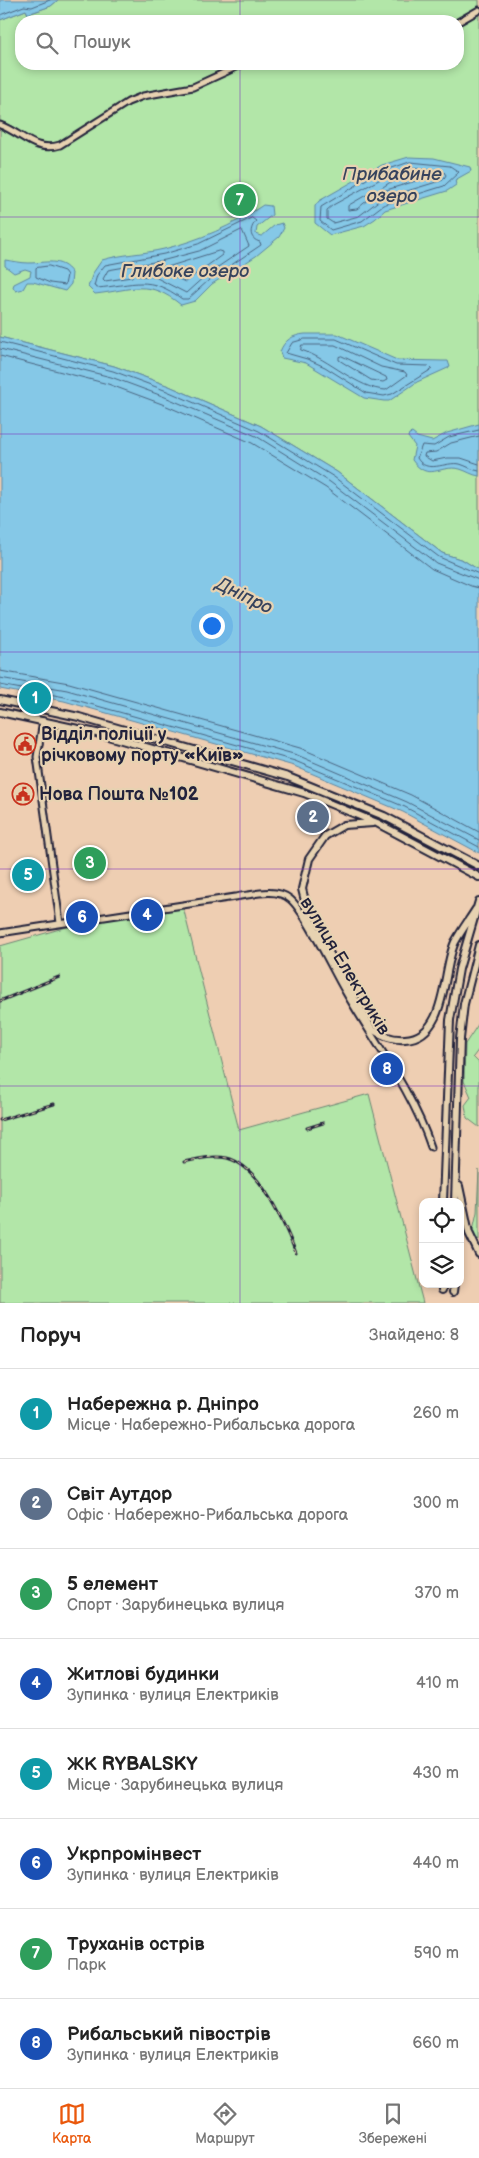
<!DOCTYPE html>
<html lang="uk">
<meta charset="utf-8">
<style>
:root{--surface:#fff;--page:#f2f2f2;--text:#222;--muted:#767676;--line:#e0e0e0;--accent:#ea580c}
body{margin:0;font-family:"Balsamiq Sans",sans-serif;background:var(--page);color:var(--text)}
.controls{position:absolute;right:15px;bottom:15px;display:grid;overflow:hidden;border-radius:10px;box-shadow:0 2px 8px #0003}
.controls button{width:45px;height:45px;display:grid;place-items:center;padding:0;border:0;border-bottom:1px solid var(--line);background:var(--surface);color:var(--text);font:25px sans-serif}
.you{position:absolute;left:211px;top:625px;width:18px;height:18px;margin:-12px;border:4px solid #fff;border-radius:50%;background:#1a73e8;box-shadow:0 0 0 8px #1a73e833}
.badge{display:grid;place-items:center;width:32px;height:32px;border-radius:50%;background:var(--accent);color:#fff;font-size:16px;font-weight:700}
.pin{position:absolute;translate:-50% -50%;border:2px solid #fff;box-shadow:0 1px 5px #0006}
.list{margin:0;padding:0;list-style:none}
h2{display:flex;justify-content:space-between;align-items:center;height:65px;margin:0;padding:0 20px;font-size:21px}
h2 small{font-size:16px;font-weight:400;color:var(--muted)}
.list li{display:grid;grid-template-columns:32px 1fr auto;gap:15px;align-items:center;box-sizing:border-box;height:90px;padding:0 20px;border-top:1px solid var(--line)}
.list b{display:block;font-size:19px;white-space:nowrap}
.list p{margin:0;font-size:16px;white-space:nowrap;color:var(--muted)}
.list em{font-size:16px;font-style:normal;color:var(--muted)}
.icon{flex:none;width:28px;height:28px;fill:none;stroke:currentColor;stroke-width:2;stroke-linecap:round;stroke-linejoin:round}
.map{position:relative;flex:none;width:479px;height:1303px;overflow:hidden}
.search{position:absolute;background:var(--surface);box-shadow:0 2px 8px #0003;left:15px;right:15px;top:15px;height:55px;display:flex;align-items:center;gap:12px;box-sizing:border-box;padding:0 18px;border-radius:20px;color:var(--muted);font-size:19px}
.sheet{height:785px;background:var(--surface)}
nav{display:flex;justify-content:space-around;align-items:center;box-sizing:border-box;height:70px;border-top:1px solid var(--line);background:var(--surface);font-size:14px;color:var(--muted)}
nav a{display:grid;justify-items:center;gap:2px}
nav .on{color:var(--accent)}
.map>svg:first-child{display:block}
</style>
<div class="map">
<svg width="479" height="1303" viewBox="0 0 479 1303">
<rect width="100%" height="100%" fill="#eeceb2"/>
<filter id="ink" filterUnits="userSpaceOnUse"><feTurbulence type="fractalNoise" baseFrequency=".02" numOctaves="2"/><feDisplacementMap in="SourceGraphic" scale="10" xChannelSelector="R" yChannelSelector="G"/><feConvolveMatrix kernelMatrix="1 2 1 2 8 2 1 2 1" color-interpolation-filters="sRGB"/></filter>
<g filter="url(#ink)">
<path fill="#b2e6a8" stroke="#6a8472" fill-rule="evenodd" d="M 58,0 L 479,0 L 479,570 L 463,560 L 442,553 L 337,472 L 261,426 L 169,386 L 114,366 L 0,337 L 0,20 L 26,10 L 28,14 L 51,6 ZM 21,21 L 458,21 L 458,64 L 21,64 Z
M 183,907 L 239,1130 L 369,1094 L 423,1303 L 0,1303 L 0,946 L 67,927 Z
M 479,1023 L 479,1049 L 473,1057 L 479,1063 L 479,1127 L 467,1118 L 465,1105 L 471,1097 L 464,1081 L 465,1044 Z
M 479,1170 L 479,1240 L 474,1236 L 473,1230 L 477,1212 Z"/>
<path fill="#85c8e7" stroke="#5d86a2" d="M 0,0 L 58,0 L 51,6 L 28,14 L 26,10 L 0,20 Z
M 409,157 L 434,158 L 470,167 L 471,171 L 455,180 L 456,185 L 447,191 L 385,210 L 375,219 L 364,226 L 330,235 L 315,223 L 315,206 L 319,201 L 382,165 Z
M 263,205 L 271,206 L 272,215 L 257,227 L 256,234 L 262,236 L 275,225 L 282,223 L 284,228 L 279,237 L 256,256 L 212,284 L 195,301 L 181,305 C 148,278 133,290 95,294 L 88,287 L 93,273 L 102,260 C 122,254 143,254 164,249 C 199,240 233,226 263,205 Z
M 5,260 C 13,261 21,263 29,263 C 45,263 61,257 72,273 L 71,284 L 65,291 L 33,282 L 27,282 L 23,289 L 16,291 L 13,287 L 14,284 L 30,276 L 31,271 L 25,269 L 14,273 L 5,266 Z
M 305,334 L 337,334 L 397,360 L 442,361 L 448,361 L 450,367 L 417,382 L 389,401 L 384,401 L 364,398 L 306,363 L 282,358 L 280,352 C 284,340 293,335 305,334 Z
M 0,337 L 114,366 L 169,386 L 261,426 L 337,472 L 442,553 L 463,560 L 479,570 L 479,853 L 403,812 L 294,766 L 64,701 L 0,689 Z
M 479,424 L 479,476 C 472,475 467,471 460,469 C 439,464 429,483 412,460 L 415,446 L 408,437 L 409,434 L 412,433 L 417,437 L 432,441 L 447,433 Z"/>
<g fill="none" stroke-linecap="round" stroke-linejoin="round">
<path stroke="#4a6480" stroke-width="1" d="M 0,15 L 24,6 L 32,7 L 50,0
M 410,162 L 450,166 L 459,172 L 444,186 L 383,205 L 362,221 L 331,230 L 320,221 L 321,207 L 375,174 Z
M 411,168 L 444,172 L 446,175 L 443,180 L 381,199 L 359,216 L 333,223 L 327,219 L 327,210 L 333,205 L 386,176 Z
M 412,176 L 418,177 L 419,180 L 383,191 L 380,189 L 389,183 Z
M 367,195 L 370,198 L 357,209 L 348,210 L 348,206 Z
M 252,218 L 256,221 C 249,229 249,239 260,242 L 261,245 L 209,280 L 188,299 L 182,299 C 149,274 134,285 97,288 L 94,286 L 97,275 L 105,265 L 164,254 L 198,244 Z
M 242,230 L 249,246 L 206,275 L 186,293 L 155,277 L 138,276 L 105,281 L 103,279 L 108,270 L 165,260 L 199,251 Z
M 219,251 L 222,252 L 222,255 L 185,282 L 163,271 L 165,268 Z
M 49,266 L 64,271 L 67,275 L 65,285 L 50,283 L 36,277 L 36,268 Z
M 305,339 L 336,339 L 396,365 L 429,366 L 432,369 L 392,394 L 384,396 L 366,393 L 325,367 L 307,359 L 286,353 L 292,343 Z
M 0,342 L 113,371 L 167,391 L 259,431 L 334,477 L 439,557 L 479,574
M 302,345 L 335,345 L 381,367 L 405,372 L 407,375 L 386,390 C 357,389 330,359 301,350 Z
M 0,349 L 111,377 L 165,397 L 256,436 L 330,482 L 436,563 L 479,580
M 0,356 L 108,384 L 162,404 L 252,443 L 326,488 L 432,569 L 471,586 L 479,588
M 342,356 L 386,377 L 387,380 L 383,382 L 371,380 L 339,360 L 339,357 Z
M 479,430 L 449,437 L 434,446 L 422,445 L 417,458 C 427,475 445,461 460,464 C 467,466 472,470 479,471
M 479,436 L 451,443 L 436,452 L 425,453 L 424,456 L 432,461 L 447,458 L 461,458 L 479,464
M 0,671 L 69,683 L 300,748 L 411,795 L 479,832
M 0,678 L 67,690 L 297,755 L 407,802 L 479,840
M 0,685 L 65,697 L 295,761 L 405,807 L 479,847"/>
<g stroke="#22223b" stroke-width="9">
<path id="minor" d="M 458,22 L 479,10
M 0,125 C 22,133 35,153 60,145 L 128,102 L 143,96 L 193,87 L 243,64
M 43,721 L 37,757 L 60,923
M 0,933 L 235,897 C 251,895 276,887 290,899 C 305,911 333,971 345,991 C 374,1042 412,1090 431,1147"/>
</g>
<g stroke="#22223b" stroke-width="10">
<path id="major" d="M 0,700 L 79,717 L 288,777 L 384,816 L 479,866
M 0,712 L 101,734 L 304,793 L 377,823 L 479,877
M 373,823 L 344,825 L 325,836 L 309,859 L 302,889 L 309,917 L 372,1029 C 382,1036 393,1040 405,1039 C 448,1037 442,969 455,942 C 461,931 469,920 476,909
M 459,1186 L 469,1233 L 479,1254
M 443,1202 L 450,1020 L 459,969 L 479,901
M 455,1202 L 460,1039 L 464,1004 L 479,945
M 442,1290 L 442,1284
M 453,1292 L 454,1284"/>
</g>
<use href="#minor" stroke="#e7d2b1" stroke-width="5"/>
<use href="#major" stroke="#e7d2b1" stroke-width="6"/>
<g stroke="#22223b" stroke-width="3">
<path id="rail" d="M 0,1001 L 59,977
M 0,1120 L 54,1104
M 307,1128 L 323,1123
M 184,1162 C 198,1159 213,1155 227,1158 C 260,1166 284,1223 296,1253"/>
</g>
<use href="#rail" stroke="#e7d2b1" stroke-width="1" stroke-dasharray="4" stroke-linecap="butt"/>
</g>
</g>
<path fill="none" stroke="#7b2cbf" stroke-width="1" stroke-opacity="0.55" d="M 240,0 L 240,21M 240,64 L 240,1303M 0,217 L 479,217M 0,434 L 479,434M 0,652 L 479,652M 0,869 L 479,869M 0,1086 L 479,1086"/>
<defs>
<g id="civic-ring" transform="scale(1.125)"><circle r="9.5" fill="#e7d2b1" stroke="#c8321e" stroke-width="1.5"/><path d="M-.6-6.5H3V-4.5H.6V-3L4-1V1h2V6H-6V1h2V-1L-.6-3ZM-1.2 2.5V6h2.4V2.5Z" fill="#c8321e"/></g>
</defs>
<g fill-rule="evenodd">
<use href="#civic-ring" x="25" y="744"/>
<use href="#civic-ring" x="23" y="794"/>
</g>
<g text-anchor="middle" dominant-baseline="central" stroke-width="4.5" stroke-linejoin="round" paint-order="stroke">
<g font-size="18" font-weight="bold" fill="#22223b" stroke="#e7d2b1" text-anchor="start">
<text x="41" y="734">Відділ поліції у<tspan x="41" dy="21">річковому порту «Київ»</tspan></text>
<text x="39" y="794">Нова Пошта №102</text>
</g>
<g font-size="18" fill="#22223b" stroke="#e7d2b1">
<text transform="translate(345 966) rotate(59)">вулиця Електриків</text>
</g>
<g font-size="19" font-style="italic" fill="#36435d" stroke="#e7d2b1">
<text x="392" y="174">Прибабине<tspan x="392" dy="22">озеро</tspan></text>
<text x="185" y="271">Глибоке озеро</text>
<text transform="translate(244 596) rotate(26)">Дніпро</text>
</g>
</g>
</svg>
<div class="controls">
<button><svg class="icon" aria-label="locate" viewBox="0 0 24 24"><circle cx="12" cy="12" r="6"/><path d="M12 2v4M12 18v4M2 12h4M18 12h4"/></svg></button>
<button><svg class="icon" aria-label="layers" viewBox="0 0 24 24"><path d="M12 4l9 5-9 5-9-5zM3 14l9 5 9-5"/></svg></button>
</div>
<div class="you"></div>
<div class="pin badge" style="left:35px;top:698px;background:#0f9aa8">1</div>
<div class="pin badge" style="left:313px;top:817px;background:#5c6f8a">2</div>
<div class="pin badge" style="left:90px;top:863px;background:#2e9e5b">3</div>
<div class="pin badge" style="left:147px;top:915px;background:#1a4fb4">4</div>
<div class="pin badge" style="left:28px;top:875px;background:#0f9aa8">5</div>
<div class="pin badge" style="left:82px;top:917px;background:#1a4fb4">6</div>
<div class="pin badge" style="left:240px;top:200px;background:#2e9e5b">7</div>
<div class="pin badge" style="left:387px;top:1069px;background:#1a4fb4">8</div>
<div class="search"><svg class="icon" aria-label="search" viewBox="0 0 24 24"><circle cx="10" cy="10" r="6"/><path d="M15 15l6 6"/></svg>Пошук</div>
</div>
<section class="sheet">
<h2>Поруч<small>Знайдено: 8</small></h2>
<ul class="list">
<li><span class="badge" style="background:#0f9aa8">1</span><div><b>Набережна р. Дніпро</b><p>Місце · Набережно-Рибальська дорога</p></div><em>260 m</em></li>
<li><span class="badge" style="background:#5c6f8a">2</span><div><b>Світ Аутдор</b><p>Офіс · Набережно-Рибальська дорога</p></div><em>300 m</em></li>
<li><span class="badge" style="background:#2e9e5b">3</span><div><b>5 елемент</b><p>Спорт · Зарубинецька вулиця</p></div><em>370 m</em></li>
<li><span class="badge" style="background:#1a4fb4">4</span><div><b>Житлові будинки</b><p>Зупинка · вулиця Електриків</p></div><em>410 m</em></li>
<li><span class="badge" style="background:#0f9aa8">5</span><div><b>ЖК RYBALSKY</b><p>Місце · Зарубинецька вулиця</p></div><em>430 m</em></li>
<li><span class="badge" style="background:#1a4fb4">6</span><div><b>Укрпромінвест</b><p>Зупинка · вулиця Електриків</p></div><em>440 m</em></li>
<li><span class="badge" style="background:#2e9e5b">7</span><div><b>Труханів острів</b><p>Парк</p></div><em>590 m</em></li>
<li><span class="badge" style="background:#1a4fb4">8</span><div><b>Рибальський півострів</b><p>Зупинка · вулиця Електриків</p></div><em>660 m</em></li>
</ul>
</section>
<nav>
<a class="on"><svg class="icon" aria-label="map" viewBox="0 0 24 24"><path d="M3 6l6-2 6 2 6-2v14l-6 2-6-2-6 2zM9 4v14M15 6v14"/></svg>Карта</a>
<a><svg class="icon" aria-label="directions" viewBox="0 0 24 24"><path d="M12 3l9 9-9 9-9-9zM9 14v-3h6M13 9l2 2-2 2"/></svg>Маршрут</a>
<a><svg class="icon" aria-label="saved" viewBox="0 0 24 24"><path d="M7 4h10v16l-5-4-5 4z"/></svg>Збережені</a>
</nav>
